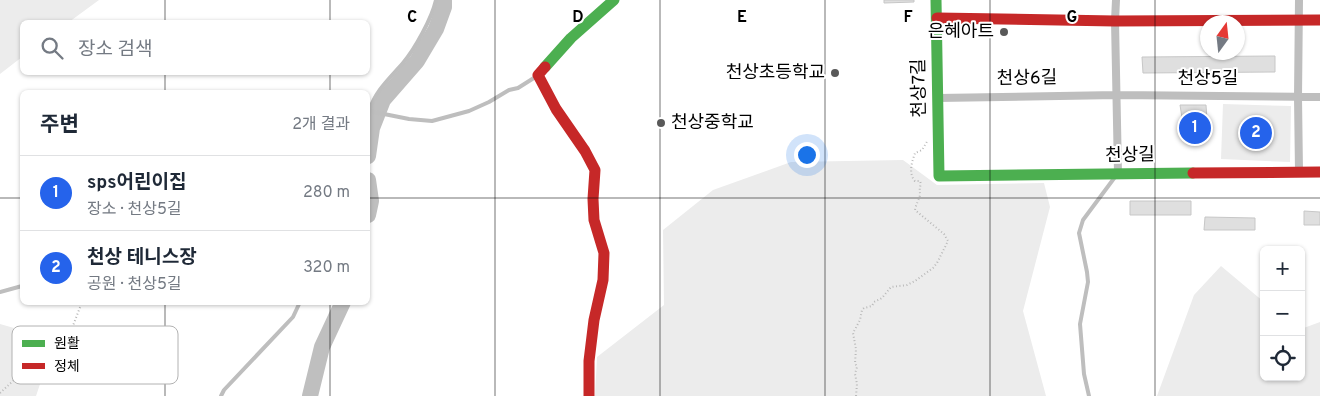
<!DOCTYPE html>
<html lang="ko">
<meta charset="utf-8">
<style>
:root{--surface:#fff;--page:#f6f6f7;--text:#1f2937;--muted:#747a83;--line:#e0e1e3;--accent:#2563eb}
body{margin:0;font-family:Overpass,"Noto Sans KR",sans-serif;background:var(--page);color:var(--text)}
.controls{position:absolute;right:15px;bottom:15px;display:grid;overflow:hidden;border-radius:8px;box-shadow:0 1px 4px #0004}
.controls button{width:45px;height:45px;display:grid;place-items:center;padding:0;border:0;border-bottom:1px solid var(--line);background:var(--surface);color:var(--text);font:25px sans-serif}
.compass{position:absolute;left:1200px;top:15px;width:45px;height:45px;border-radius:50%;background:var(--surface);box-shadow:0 1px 4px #0004;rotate:15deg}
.you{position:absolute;left:806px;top:154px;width:18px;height:18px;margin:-12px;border:4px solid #fff;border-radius:50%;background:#1a73e8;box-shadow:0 0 0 8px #1a73e833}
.badge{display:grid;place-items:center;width:32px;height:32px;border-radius:50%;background:var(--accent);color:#fff;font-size:16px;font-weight:700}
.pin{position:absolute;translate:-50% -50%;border:2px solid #fff;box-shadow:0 1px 5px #0006}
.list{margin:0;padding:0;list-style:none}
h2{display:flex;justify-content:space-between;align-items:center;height:65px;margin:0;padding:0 20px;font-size:21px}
h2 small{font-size:16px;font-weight:400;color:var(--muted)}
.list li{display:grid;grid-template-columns:32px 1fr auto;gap:15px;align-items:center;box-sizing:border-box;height:75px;padding:0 20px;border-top:1px solid var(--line)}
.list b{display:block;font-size:19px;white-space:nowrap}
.list p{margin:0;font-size:16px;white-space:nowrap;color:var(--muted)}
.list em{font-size:16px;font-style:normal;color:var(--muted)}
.icon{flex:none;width:28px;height:28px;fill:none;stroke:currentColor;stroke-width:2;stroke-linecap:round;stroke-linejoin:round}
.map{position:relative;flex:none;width:1320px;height:396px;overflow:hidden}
.search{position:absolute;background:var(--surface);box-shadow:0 1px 4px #0004;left:20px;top:20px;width:350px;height:55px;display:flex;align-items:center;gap:12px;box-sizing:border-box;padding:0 18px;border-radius:8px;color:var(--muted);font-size:19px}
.panel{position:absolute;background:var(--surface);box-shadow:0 1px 4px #0004;left:20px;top:90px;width:350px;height:215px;border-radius:8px}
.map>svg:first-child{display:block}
</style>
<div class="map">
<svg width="1320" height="396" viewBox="0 0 1320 396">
<rect width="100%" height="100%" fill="#fff"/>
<path fill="#ececec" d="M 0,0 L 99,0 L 69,22 L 22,22 L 22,57 L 0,74 Z
M 1223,104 L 1291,106 L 1290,162 L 1221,159 Z
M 903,160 L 937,185 L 1044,183 L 1050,207 L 1023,311 L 1046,396 L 595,396 L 597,357 L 664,305 L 663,230 L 713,190 L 791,162 Z
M 1221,266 L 1264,302 L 1264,377 L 1301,377 L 1301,329 L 1320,322 L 1320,396 L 1157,396 L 1194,295 Z
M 0,324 L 21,330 L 42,378 L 36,396 L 0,396 Z"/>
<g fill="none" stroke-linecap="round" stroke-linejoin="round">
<path stroke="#bfbfbf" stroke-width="16" d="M 368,156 L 372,128 L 383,100 L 417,61 L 436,29 L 444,7 L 444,0
M 368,180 L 371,201 L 368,215
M 310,396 L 322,347 L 343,302"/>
</g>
<path fill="#dfdfdf" stroke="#c7c7c7" d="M 884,0 L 914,0 L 914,2 L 884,3 Z
M 1275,56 L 1275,72 L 1143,73 L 1142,57 Z
M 1180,105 L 1206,105 L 1208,136 L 1185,137 Z
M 1130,201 L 1191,201 L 1191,215 L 1130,215 Z
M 1304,211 L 1320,212 L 1320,225 L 1304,225 Z
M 1205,217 L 1255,218 L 1255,230 L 1204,230 Z"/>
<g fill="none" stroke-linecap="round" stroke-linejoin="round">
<path stroke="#b9b9b9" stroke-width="2" stroke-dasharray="1 2.5" stroke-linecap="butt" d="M 53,352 L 65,341 L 71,331 L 82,302
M 0,393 L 14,380 L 20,364 L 20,358 L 29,348 L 56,341 L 62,345
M 856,396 L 857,384 L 855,374 L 857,367 L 855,363 L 856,349 L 853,333 L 860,320 L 862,310 L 864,308 L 872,306 L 874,302 L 882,298 L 891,287 L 907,285 L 915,281 L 933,268 L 937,263 L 948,241 L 944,234 L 915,210 C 916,204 919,200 920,195 C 920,190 919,189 921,184 L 920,181 L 915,181 C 908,173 912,162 915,153 L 922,150 L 928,140"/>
<path stroke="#bebebe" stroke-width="4" d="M 369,111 C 376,90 389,79 403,63 C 415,49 432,18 436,0
M 368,119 L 369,111 L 409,119 L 432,121 L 469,111 L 489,102 L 509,90 L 518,88 L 537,76
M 0,292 L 22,286
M 221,396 L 224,390 L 293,317 L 300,302
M 1089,396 L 1084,374 L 1080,324 L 1088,282 L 1087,272 L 1079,233 L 1083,220 L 1115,177"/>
<path stroke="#bebebe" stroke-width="8" d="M 1116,0 L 1115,21 L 1118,173
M 1299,0 L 1298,97 L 1299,172
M 938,98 L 1117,95 L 1320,97"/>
<path stroke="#4caf50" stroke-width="11" d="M 936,0 L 939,176 L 1193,173
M 545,67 L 571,38 L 614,0"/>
<path stroke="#c62828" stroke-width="11" d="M 937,18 L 1115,21 L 1320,20
M 545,67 L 538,75 L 556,109 L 585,151 L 595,170 L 593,199 L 594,220 L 604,253 L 603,280 L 594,320 L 589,361 L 589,396
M 1193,173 L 1320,172"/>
</g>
<path fill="none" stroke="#000" stroke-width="1" stroke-opacity="0.55" d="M 165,0 L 165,22M 330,0 L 330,22M 495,0 L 495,396M 660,0 L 660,396M 825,0 L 825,396M 990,0 L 990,396M 1155,0 L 1155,396M 165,72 L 165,92M 330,72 L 330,92M 0,198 L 22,198M 368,198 L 1320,198M 165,302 L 165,396M 330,302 L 330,396"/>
<g fill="#595959" stroke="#fff" stroke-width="2">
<circle cx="1004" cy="32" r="5"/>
<circle cx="835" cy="73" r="5"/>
<circle cx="661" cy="123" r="5"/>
</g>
<g text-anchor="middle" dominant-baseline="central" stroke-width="4" stroke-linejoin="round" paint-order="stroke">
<g font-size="18" fill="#000" stroke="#fff" text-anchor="end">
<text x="994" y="32">은혜아트</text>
<text x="825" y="73">천상초등학교</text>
<text x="671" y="123" text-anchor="start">천상중학교</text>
</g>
<g font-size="18" fill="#000" stroke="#fff">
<text transform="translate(1027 79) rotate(-1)">천상6길</text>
<text x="1208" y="79">천상5길</text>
<text transform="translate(920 88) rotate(-91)">천상7길</text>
<text transform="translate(1130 156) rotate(-1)">천상길</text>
</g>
</g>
<rect x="12" y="326" width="166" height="58" rx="8" fill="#fff" stroke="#b2b2b2" stroke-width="1"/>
<rect x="22" y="340" width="23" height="7" fill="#4caf50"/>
<rect x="22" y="363" width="23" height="6" fill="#c62828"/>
<g font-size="14" fill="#000">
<text x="54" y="348">원활</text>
<text x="54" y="371">정체</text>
</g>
<g font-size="16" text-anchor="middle" font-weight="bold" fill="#000" stroke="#fff" stroke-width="4" stroke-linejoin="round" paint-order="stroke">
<text x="412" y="22">C</text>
<text x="578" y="22">D</text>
<text x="742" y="22">E</text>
<text x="908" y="22">F</text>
<text x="1072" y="22">G</text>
</g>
</svg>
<div class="controls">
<button>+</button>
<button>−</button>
<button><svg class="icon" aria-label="locate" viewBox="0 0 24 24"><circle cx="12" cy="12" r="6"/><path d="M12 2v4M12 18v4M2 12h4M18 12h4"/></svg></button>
</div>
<svg class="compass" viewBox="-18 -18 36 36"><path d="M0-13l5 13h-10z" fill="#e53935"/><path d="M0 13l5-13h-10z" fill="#747a83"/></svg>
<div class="you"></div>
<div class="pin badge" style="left:1195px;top:128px">1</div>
<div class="pin badge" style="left:1256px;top:133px">2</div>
<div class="search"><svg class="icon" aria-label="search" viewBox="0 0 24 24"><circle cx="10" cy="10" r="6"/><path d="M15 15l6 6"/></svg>장소 검색</div>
<section class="panel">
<h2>주변<small>2개 결과</small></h2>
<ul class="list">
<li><span class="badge">1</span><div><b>sps어린이집</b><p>장소 · 천상5길</p></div><em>280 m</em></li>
<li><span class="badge">2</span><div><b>천상 테니스장</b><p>공원 · 천상5길</p></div><em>320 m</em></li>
</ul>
</section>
</div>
